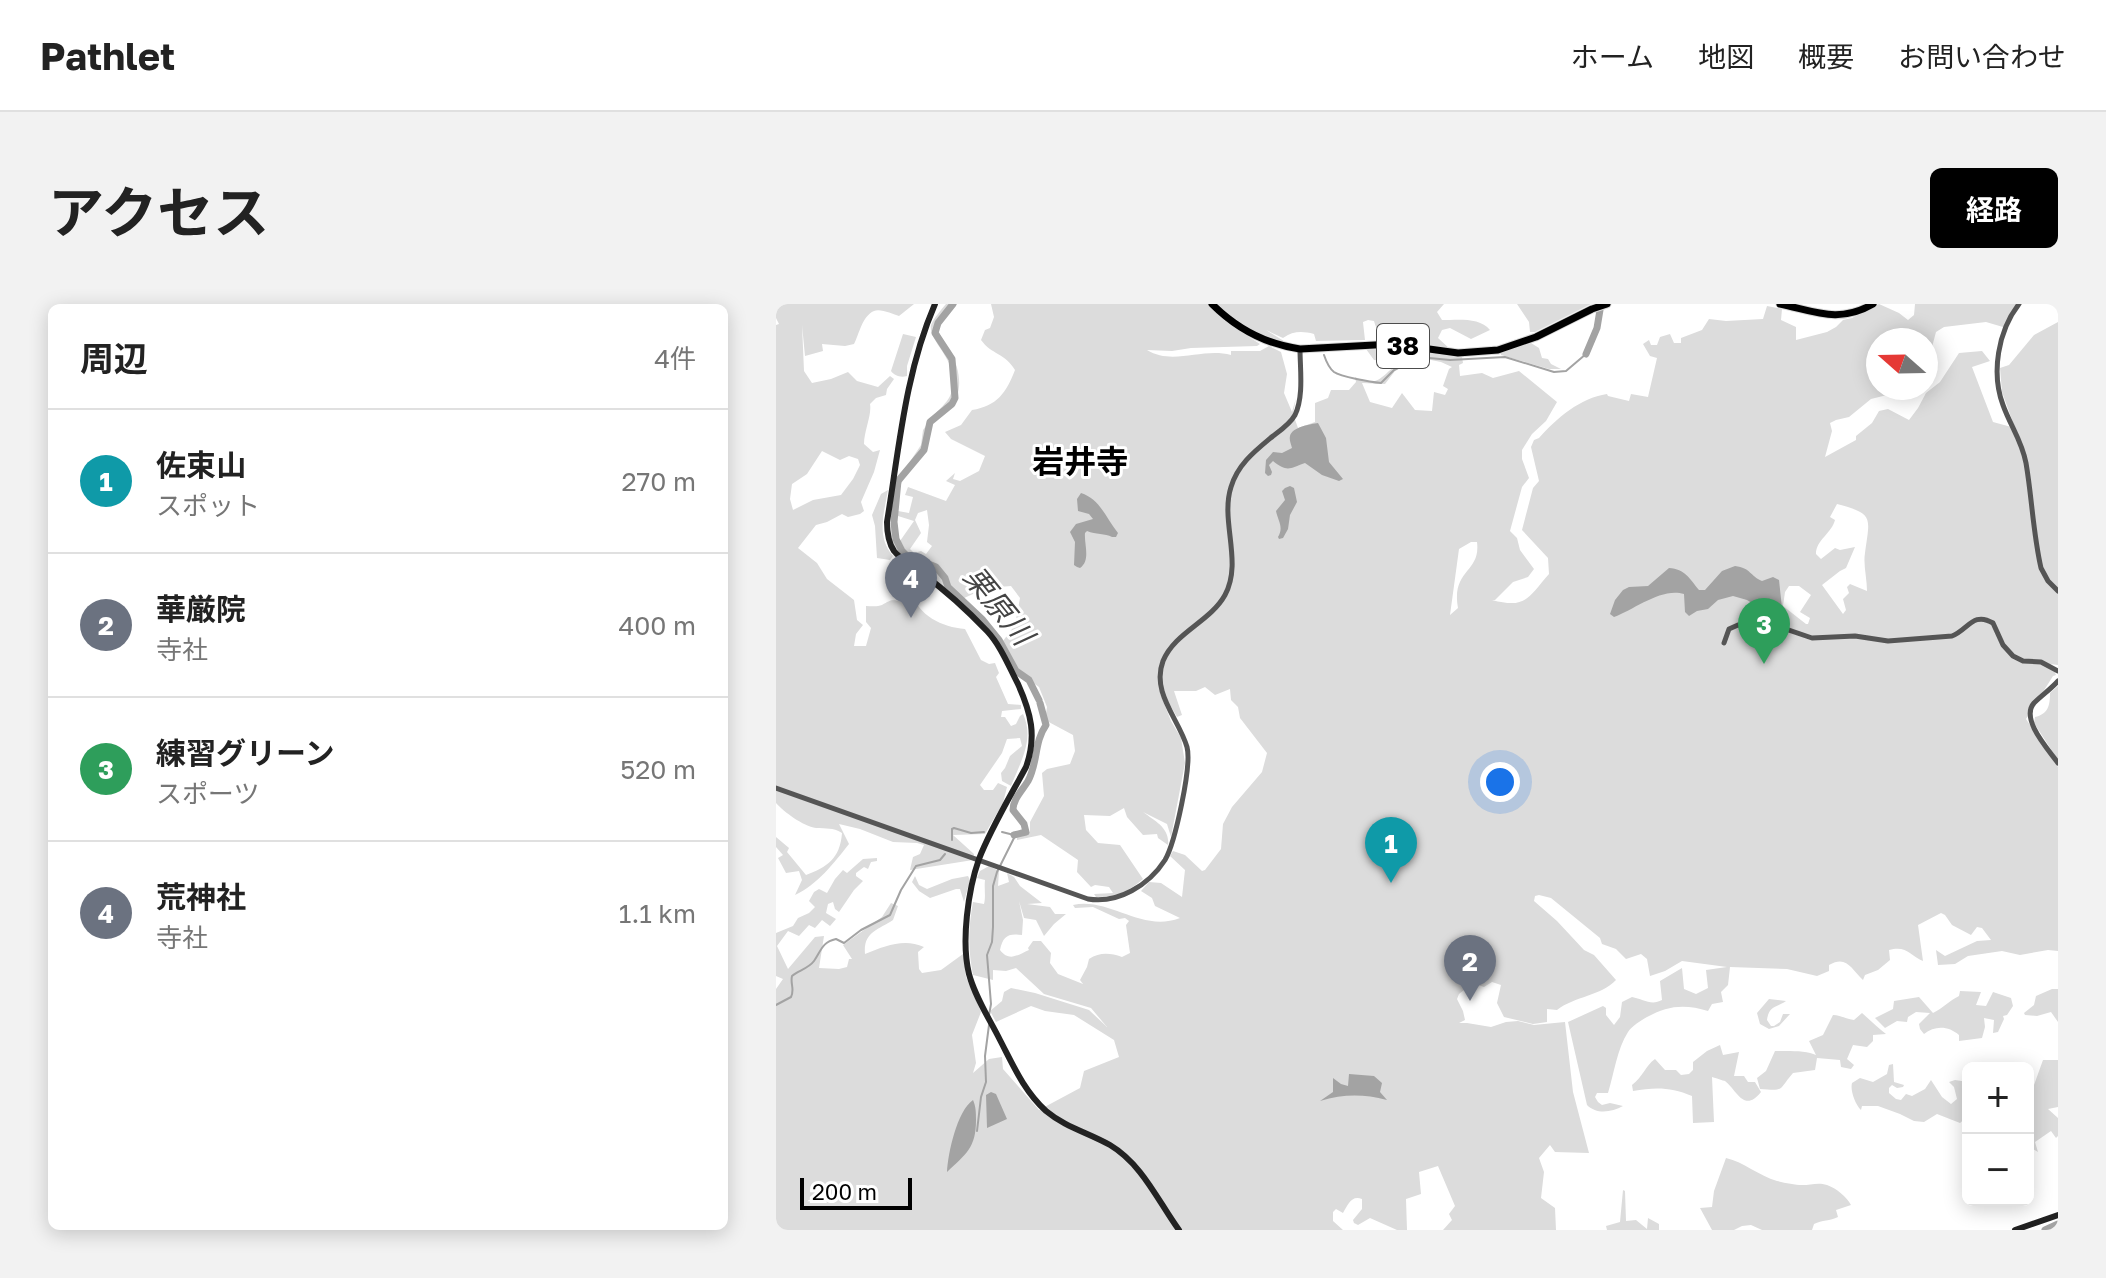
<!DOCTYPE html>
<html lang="ja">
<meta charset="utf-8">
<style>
:root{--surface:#fff;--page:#f2f2f2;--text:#222;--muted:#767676;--line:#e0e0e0;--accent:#000}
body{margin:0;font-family:"Golos Text","Noto Sans JP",sans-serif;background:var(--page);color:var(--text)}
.controls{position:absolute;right:24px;bottom:24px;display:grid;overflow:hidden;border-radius:12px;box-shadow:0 4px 20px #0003}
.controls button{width:72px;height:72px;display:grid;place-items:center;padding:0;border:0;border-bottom:2px solid var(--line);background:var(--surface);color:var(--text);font:40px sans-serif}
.compass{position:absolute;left:1090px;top:24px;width:72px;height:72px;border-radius:50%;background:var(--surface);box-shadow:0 4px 20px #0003;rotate:290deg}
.scale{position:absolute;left:24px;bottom:20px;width:112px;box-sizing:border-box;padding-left:8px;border:4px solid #000;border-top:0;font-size:22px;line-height:28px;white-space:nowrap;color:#000;-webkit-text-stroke:6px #fff;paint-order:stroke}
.you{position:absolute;left:724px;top:478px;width:28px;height:28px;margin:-20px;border:6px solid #fff;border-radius:50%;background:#1a73e8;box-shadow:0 0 0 12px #1a73e833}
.badge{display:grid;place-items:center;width:52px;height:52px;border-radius:50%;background:var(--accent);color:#fff;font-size:26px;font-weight:700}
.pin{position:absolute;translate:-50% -66px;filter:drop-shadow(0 2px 4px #0008)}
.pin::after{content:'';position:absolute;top:42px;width:28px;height:24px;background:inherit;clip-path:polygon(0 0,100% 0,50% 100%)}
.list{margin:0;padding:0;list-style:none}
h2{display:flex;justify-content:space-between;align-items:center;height:104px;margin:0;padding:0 32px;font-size:34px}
h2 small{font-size:26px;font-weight:400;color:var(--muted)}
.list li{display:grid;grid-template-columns:52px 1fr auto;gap:24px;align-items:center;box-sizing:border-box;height:144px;padding:0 32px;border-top:2px solid var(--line)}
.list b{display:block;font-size:30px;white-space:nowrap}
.list p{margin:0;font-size:26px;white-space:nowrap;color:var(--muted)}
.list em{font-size:26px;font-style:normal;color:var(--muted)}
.map{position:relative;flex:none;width:1282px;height:926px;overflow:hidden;border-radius:12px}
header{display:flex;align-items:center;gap:48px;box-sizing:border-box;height:112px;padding:0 40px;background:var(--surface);border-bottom:2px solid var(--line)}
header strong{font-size:38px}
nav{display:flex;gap:44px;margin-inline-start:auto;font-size:28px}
.intro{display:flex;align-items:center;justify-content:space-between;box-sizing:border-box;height:192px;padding:0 48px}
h1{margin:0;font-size:56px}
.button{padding:20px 36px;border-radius:12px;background:var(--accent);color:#fff;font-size:28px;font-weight:700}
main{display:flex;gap:48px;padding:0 48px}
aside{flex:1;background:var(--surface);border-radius:12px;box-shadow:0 4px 20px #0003}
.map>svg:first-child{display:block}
.green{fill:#dcdcdc;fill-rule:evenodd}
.water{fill:#a3a3a3}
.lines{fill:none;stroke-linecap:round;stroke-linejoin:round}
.stream{stroke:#a3a3a3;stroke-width:2}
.river{stroke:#a3a3a3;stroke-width:7}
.primary-casing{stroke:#dbdbdb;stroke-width:9}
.tertiary{stroke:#555;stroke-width:5}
.secondary{stroke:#222;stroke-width:6}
.primary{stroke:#000;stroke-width:7}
.labels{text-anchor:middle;stroke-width:6;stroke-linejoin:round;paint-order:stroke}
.shield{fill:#fff;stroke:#4c4c4c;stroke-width:2}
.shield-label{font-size:26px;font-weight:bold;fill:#000}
.water-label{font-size:30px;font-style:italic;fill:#444;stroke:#fff}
.quarter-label{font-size:32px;font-weight:bold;fill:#000;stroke:#fff}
</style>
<header>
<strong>Pathlet</strong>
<nav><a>ホーム</a><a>地図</a><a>概要</a><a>お問い合わせ</a></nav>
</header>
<div class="intro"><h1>アクセス</h1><a class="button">経路</a></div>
<main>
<aside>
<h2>周辺<small>4件</small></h2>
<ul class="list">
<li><span class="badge" style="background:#0f9aa8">1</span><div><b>佐束山</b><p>スポット</p></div><em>270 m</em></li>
<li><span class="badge" style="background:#6b7280">2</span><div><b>華厳院</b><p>寺社</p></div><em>400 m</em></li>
<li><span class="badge" style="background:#2e9e5b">3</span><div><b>練習グリーン</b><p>スポーツ</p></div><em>520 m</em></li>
<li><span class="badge" style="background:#6b7280">4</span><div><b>荒神社</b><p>寺社</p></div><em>1.1 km</em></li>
</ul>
</aside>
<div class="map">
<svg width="1282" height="926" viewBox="0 0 1282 926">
<rect width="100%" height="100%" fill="#fff"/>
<path class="green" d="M 0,0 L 138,0 L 123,12 C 117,10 104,4 98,7 C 86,12 83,31 78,40 L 69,42 L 46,40 L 47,47 L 29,52 L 26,21 L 28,67 L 36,79 L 55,75 L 72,68 L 81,77 L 102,83 L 114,72 L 118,75 L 111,85 L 110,91 L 100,94 L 94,100 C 96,111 88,127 88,140 L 97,148 L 104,146 L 98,168 L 85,198 L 88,207 L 84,210 L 72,213 L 66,210 L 51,218 L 40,221 L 22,244 L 41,259 L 51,275 L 78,296 L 81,316 L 87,321 L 80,330 L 78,342 L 90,342 L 95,324 L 90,318 L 90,302 C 95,302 101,303 106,301 C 115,296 115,295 126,298 L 136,288 C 142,312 166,323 189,325 L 205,356 L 213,360 L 219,359 L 223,369 L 220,373 L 232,400 L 245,401 L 245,405 L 226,407 L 225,413 L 229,413 L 235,422 L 240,420 L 244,412 L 247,410 C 259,435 244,459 235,482 L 226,477 L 225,469 L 229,464 L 234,452 L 246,442 L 244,434 L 231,435 L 226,449 L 204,481 L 208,486 L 217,486 L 222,479 L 231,483 L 227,499 L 209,530 L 177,531 L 198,550 L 197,556 L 134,566 L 137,553 L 144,550 L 148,541 L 141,539 L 117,538 L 84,525 L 63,520 L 73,540 C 58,559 41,581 19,591 L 26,576 L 23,567 L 10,569 L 2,554 L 7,551 L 0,543 L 0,533 L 13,544 L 11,548 L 30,571 C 51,563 64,555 66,529 C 56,523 51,525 40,524 C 27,522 8,508 0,499 L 0,21 L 3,20 L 0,14 ZM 46,147 L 64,156 L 73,152 L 82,155 L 84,161 L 77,175 L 65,191 L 37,196 L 17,206 L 14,195 L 16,180 L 31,170 Z
M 170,0 L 181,0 L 175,4 L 162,25 C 164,34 170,39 174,47 C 188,72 188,101 160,113 L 157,112 C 162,106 171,99 174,92 C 189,61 151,38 155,21 C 158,14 165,6 170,0 Z
M 215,0 L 668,0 L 661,8 L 666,16 C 682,16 704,13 714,26 L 695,35 L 674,24 L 666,26 L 662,34 L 674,45 L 614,37 L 614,33 C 604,31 601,28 598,17 L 592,16 L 587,18 L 589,36 L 540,37 L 538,30 C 526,27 517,27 507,34 L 490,26 L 511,39 L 459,24 L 484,40 L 481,42 L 415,44 L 396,47 L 371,46 C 397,62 427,43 455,51 L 455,47 L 484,47 L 493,42 L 505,48 L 511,70 L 508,89 L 516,108 L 520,94 L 517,110 L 522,124 L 539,118 L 539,99 L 552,94 L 555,86 L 573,86 L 580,78 L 579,73 C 604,86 606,69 625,58 L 598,56 L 590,45 L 605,42 L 635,46 L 634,52 L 638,45 L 686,53 L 687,59 L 683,61 L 684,72 L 706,69 L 717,74 L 743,67 L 781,98 L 770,117 L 756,130 L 746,146 L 746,155 L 753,174 L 746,183 L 734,227 L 741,234 L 744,246 L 758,265 L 752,273 L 737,278 L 719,296 L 716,296 C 750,305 752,294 773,270 L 772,254 L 746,226 L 757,184 L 763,177 L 755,143 L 758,136 L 763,134 C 781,114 804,94 831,90 L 832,92 L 853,97 L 855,90 L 872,93 L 881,54 L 874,52 L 867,40 L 873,36 L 875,41 L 881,41 L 884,33 L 894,30 L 898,39 L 905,39 L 905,34 L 926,26 L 933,15 L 950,17 L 987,15 L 991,2 L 1006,5 L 1005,16 L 1020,23 L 1020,36 L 1051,28 L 1060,23 L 1067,16 L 1076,14 L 1103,0 L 1123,9 L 1132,16 L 1138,11 L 1139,0 L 1240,0 L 1227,23 L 1210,18 L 1168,23 L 1160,28 L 1156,43 L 1150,49 L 1150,36 L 1102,36 L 1102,84 L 1120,84 L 1119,89 L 1095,95 L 1073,113 L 1060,116 L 1054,119 L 1056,127 L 1049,153 L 1080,136 L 1080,132 L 1096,119 L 1103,107 L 1112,105 L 1133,116 L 1142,104 L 1150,89 L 1164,78 L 1183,49 L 1206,47 L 1214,57 L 1196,63 L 1217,118 L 1239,124 L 1226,88 L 1224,64 L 1233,61 L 1258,31 L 1282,18 L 1282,361 L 1274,360 L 1281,366 L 1279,369 L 1280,371 L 1277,372 L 1250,415 L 1282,463 L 1282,647 L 1272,646 L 1244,651 L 1226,647 L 1192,652 L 1179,660 L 1162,661 L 1160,646 L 1169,652 L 1201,637 L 1215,636 L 1206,624 L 1201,623 L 1195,631 L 1176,621 L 1169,611 L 1165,609 L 1142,621 L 1147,657 C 1134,652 1131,641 1113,646 L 1114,656 L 1102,666 L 1089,671 L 1087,676 C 1075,665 1071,651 1053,661 L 1053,667 L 1041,672 L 1011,665 L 954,663 L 952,681 L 945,688 L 947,698 L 936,700 L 932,707 C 910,700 892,701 871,713 C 864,717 856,722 852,728 C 841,745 838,770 832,789 L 821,789 L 819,793 L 822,798 L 826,801 L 834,799 L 847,802 C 836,808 821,811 811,801 L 792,718 L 827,702 L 830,704 L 830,711 L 838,721 L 844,713 L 846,698 L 856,693 C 867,695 875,702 886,696 L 884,677 L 906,664 L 908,685 L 920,690 L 932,684 L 930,666 L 951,663 L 906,657 L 889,667 L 874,672 L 871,655 L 865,650 L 850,655 L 840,645 L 826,640 L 824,634 L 775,594 L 763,591 L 759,592 L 758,597 L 781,617 L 808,646 L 818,651 L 840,676 C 825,692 799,692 781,706 L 771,705 L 771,718 L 757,720 L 728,713 L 721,699 L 725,681 L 716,678 L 708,683 L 696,679 L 690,687 L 688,686 L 683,690 L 681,695 L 687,707 L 689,716 L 683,719 L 691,719 L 715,723 L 730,718 L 742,717 L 758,721 L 789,718 L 797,788 L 813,849 L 779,848 L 774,841 L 763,854 L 768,868 L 765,894 L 779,904 L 780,926 L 667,926 L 676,916 L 673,910 L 679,902 L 662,862 L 643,868 L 645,890 L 630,895 L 631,926 L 621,926 L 594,914 L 582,921 L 578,919 L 577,916 L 586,905 L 586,895 C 575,891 572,901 567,909 L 560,905 L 557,908 L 557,917 L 567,926 L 0,926 L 0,685 L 7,675 L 0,672 L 0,629 L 17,622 L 22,614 L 33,609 L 39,603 L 33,597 L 38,588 L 43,585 L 51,589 L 59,575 L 67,566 L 71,569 L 87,555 L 101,554 L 101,557 L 95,558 L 92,565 L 88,563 L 80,569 L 80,572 L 87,577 L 78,586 L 63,608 L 59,605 L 57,598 L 52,600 L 50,609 L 60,615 L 54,622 L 46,616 L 39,624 L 33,621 L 23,632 L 12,627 L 1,642 L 12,665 L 39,633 L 48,632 L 43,664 L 63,665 L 71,663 L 73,655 L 76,655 L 67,641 L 106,613 L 115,599 L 122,602 L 117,616 C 102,626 87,628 89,650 C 109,642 128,634 148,643 L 142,648 L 143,665 L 146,669 L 165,666 L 187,650 L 190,673 L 205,708 L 196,731 L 200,759 L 197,769 L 213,755 L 226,753 L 227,765 L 263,806 L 304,784 L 308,767 L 343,753 L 338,736 L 298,711 L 269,707 L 255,702 L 220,718 L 214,707 L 226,697 L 228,688 L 235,684 L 259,689 L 313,706 L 331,723 L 315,704 L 268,690 L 240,664 L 230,667 L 217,666 L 217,676 L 197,671 C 192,643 192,627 197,598 L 208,600 C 210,592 208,585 209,576 L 201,574 L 204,567 L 213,562 L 223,567 L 222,582 L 233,578 L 231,569 L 238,573 L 244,582 L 266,599 L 251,600 L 274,603 L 279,610 L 290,610 L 278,620 L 268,632 L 260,616 L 248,614 L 243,597 L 247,616 L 246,631 C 232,629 227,632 224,646 C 233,658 242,651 253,646 L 252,644 L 257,637 L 265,637 L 275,649 L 274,659 L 282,670 L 307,680 L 304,676 L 311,663 L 313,655 C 324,648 334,649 346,653 L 354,649 L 350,621 L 353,617 L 349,614 L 343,615 L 317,603 L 299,604 L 297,601 C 334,593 365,629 404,614 L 379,602 L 376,594 L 365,587 L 373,578 L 385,579 L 406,593 L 409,566 L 394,552 L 397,547 L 409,551 L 426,567 L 429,566 L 445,545 L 447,520 L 456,503 L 486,468 L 491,449 L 464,414 L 462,403 L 455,396 L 454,385 L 439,391 L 429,383 L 420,387 L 398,387 L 406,411 L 401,413 L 390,394 L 384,389 L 395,417 L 405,434 L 409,459 L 395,533 L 391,520 L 367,508 C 379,517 394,524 392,541 L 382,534 L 381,530 L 367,531 L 351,513 L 348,504 L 334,512 L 308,511 L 310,526 L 322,539 L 344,541 L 367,575 C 352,588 340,593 320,593 L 318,590 L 337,589 L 333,583 L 319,581 L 315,583 L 301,568 L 302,556 L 265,531 L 241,536 L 241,533 L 254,528 L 254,518 L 268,492 L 266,469 L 271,465 L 294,460 L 299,447 L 297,431 L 269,416 L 271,403 L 263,383 L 242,368 L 227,337 L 239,321 L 244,294 L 235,282 L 210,284 L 186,295 L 175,283 L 165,267 L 162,267 L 172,287 L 146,265 L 125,251 L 120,245 L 114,232 L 119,183 L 123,174 L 145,141 L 147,126 L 155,115 L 157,116 C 152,126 153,136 149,146 C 145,156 136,162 130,171 C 119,186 115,220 124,237 L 138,217 L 122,212 L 122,207 L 133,209 L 137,193 L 129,191 L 132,183 L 170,197 L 179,181 L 170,177 L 179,169 L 177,175 L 184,177 L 203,167 L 209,152 L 175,135 L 169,128 L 185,121 L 196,106 C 221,102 230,89 239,66 C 229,49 216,51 205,36 L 209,26 L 214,24 L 218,13 ZM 645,54 L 665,58 L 676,63 L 673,65 L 667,82 L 672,85 L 669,91 L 658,88 L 656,107 L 639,106 L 626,89 L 616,104 L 594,98 L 586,79 L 609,80 L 619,67 ZM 1061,200 C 1098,210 1094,212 1089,249 C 1087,260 1091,274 1091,287 L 1074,280 L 1071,283 L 1073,289 L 1067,295 L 1070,306 L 1067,310 L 1046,281 L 1064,267 L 1070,264 L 1079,243 L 1064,246 L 1059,244 L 1045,255 L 1040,250 C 1040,236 1056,229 1059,216 L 1054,213 ZM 151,206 L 153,221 L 151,238 L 156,242 L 150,250 L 145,247 L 138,249 L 134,245 L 145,229 L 139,216 L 142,209 ZM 695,238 L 701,238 C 705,269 675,265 682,304 L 674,311 L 683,245 ZM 1013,282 L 1023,282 L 1035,291 L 1024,308 L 1034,314 L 1032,320 L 1030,320 L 1007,302 L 1009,288 Z
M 741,0 L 815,0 L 759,28 L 754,28 L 753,18 Z
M 127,30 L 140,33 L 131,62 L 131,72 C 124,74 118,71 115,67 Z
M 755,39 L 763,44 L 766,54 L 772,55 L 775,60 L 785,65 L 773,65 L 725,51 L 725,48 Z
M 112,186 C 108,209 100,233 117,252 L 114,256 L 101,254 L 99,222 L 96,211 L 105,190 Z
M 1282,382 L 1282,456 L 1258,419 L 1259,413 C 1272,410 1274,402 1274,389 Z
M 139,572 L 143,581 L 151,585 L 176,575 L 192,572 L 194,576 L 188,598 L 184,585 L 180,585 L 154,594 L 143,587 L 136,578 Z
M 1276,685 L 1282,685 L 1282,718 L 1275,708 L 1261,712 L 1249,711 L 1248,709 L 1258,701 L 1260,692 Z
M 1184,687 L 1205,688 L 1200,701 L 1210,702 L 1217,688 L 1235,694 L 1237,702 L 1231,711 L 1227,712 L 1228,715 L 1222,728 L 1217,729 L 1218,716 L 1208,714 L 1209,723 L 1206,734 L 1183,737 L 1183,731 C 1173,722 1159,721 1148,730 L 1144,725 L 1143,720 L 1154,709 L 1140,708 L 1132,713 L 1131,718 L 1121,717 L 1109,724 L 1099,714 L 1117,705 L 1118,697 L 1143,693 L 1157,709 C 1167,704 1173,697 1183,692 Z
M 993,695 L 1010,697 C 1000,704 993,701 991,716 L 995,722 L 998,722 L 1004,718 L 1007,710 L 1014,710 L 1003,722 L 993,725 L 984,720 L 981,709 Z
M 1086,709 C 1094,716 1101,723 1110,730 L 1097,731 L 1097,737 L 1091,743 L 1077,741 L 1071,755 L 1078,761 L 1075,765 L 1065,763 L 1064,756 L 1041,754 L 1039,766 L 1017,769 C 1002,786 1010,787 984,785 L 981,774 L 990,767 L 999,747 C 1010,747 1031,746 1040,751 L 1033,737 L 1047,731 L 1057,711 C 1064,711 1070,715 1078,716 Z
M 944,741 L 947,751 L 963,748 L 958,772 L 968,772 L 972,778 L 979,778 L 985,788 C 968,810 960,785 949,777 C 948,777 937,773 936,773 L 938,818 L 917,819 L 916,792 C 895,783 879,783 857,787 L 856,781 C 867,773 869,762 879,755 L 889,766 L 900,766 L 905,771 L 913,770 L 917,766 L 917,758 L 931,747 Z
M 1267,756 L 1282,756 L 1282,803 L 1272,805 L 1282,814 L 1282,832 L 1280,834 L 1275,827 L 1259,838 L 1262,848 L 1252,842 L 1252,781 L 1258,781 Z
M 1117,760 L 1118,778 L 1128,781 L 1127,783 L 1121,784 L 1116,781 L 1113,784 L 1113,789 L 1120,795 L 1125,796 L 1130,790 L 1136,792 L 1149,785 L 1155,776 L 1166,793 L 1175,800 L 1181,795 L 1178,783 L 1173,778 L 1179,776 L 1192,778 L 1192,812 L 1184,819 L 1161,810 L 1148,818 L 1138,817 L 1124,810 L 1102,802 L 1086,802 L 1085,806 C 1079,800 1074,786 1076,779 L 1084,774 L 1097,778 L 1111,770 L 1113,761 Z
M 950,854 C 968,858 983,872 1001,877 C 1009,879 1019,881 1026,881 C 1035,881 1042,878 1051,881 C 1060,884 1071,893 1075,901 L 1060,906 L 1062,913 C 1054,917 1046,916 1038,920 L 1036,926 L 986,926 L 975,921 L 966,922 L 958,926 L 936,926 L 924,904 L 936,903 L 938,887 Z
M 847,886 L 849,887 L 850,917 L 860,916 L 871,925 L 872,914 L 883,920 L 883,926 L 831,926 L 830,922 L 844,918 Z"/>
<path class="water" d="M 542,119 L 550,134 L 553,158 L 567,175 L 563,177 L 546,171 L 529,159 C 514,164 512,169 497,157 L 493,161 L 496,168 L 495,171 L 492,172 L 489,169 L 490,156 L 497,148 L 506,149 L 516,144 C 515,140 513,136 514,132 C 516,123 535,120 542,119 Z
M 514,182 L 518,184 L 521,198 L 514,211 L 512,225 L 507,234 L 503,235 L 502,233 C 508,223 502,217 500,207 L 509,196 L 506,187 L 509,184 Z
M 305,189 C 324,195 330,214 342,229 L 340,233 L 336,233 C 329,229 320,231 311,227 L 309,229 C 308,241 315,256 304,264 L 301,263 L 298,261 L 299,238 L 294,228 L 300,220 L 317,215 L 313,210 L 302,207 L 301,195 Z
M 959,262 C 975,264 974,272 986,277 L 997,273 L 1003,276 L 1006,304 L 1005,313 L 999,313 L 971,296 L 957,292 L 942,296 L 932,305 L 921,307 L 913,312 L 909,308 L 908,290 C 886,283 859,305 838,313 L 834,310 L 839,296 L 847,286 L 853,283 L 872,282 L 893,264 C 909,265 914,275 923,286 L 929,286 L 946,267 Z
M 573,770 L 598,772 L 606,779 L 604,788 L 611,796 C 587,790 568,790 544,797 L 557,788 L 557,774 L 565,780 L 572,782 Z
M 215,788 L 220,790 L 231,815 L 211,824 L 210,791 Z
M 197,796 C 200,803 200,809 200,816 C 200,844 190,850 171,868 C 172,849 181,807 197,796 Z"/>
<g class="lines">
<path class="stream" d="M 548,51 C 550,57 553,64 558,68 C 565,73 595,78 605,79 L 618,66 L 643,53 L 674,56 L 729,53 L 778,68 L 790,67 L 810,50
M 176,536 L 176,525 L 178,524 L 195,529 L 208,528
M 0,701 L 15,693 C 19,685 14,680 16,672 C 22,667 33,664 38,657 C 45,647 46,638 60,635 L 68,639 L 85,626 L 114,611 L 125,586 L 140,562 L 164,556 L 169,550
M 213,711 L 215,700 L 211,651 L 216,638 L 217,623 L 217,582 L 221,568 L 238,534 L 238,531 L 226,528
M 201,827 L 205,793 L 210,778 L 209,752 L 213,721"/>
<path class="river" d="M 177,0 L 162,19 L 159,29 L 176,55 L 179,94 L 176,100 L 154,118 L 148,146 L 122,177 L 118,218 L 120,235 L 126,247 L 130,251 L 160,263 L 169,274 L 172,283 L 206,315 L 223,336 L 240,367 L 253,376 L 263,396
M 810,50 L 821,24 L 825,0
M 238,531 L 250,528 L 248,520 L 237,506 C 237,495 246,487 252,477 C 262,459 258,438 270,421 L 264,399
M 1269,926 L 1282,920"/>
<g class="primary-casing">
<path id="primary" d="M 436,0 C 461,25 489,40 524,45 L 617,40 L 682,49 L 722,46 L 760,33 L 816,5 L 831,0
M 1004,0 C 1038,7 1063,20 1097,0"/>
</g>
<path class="tertiary" d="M 1243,0 C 1222,27 1215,69 1227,101 C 1234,121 1246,137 1250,159 C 1256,194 1257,229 1265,264 L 1272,277 L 1282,287
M 948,339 L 953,325 L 962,321 L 985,323 L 998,321 L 1036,334 L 1079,332 L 1112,337 L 1176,332 C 1192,326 1197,307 1217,319 L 1227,341 L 1237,352 L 1247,357 L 1265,358 L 1282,367
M 1282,377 C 1275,385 1266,391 1258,399 C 1244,415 1272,445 1282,459
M 0,484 L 312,595 C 342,600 373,581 389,556 C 399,539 416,462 411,443 C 403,415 375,389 387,357 C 399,328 434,318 449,291 C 467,258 444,217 455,183 C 462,160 479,147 497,132 C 505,126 514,120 519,111 C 528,92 524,65 524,45"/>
<path class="secondary" d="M 159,0 C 129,69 123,145 111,218 C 111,229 112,238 118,247 C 126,257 138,262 147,270 C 170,287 192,307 211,327 C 225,342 233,363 242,380 C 255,409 261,432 250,463 C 235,491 214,526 203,555 C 192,586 185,638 193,670 C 199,693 213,714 224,736 C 237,761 248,787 270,807 C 289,823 313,829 334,841 C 366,860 382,897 403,926
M 1239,926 L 1282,911"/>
<use href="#primary" class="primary"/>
</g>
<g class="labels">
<rect class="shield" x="601" y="20" width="52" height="44" rx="6"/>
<g class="shield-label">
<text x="627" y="51">38</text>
</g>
<g class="water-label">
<text transform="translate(222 302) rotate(51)" y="10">栗原川</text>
</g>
<g class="quarter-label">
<text x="304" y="169">岩井寺</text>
</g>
</g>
</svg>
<div class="controls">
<button>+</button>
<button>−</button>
</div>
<svg class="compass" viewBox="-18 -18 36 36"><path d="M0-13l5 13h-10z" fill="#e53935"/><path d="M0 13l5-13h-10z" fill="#767676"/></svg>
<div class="scale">200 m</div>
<div class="you"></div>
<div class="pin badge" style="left:615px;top:579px;background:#0f9aa8">1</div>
<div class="pin badge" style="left:694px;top:697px;background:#6b7280">2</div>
<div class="pin badge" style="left:988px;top:360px;background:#2e9e5b">3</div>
<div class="pin badge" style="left:135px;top:314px;background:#6b7280">4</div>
</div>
</main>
